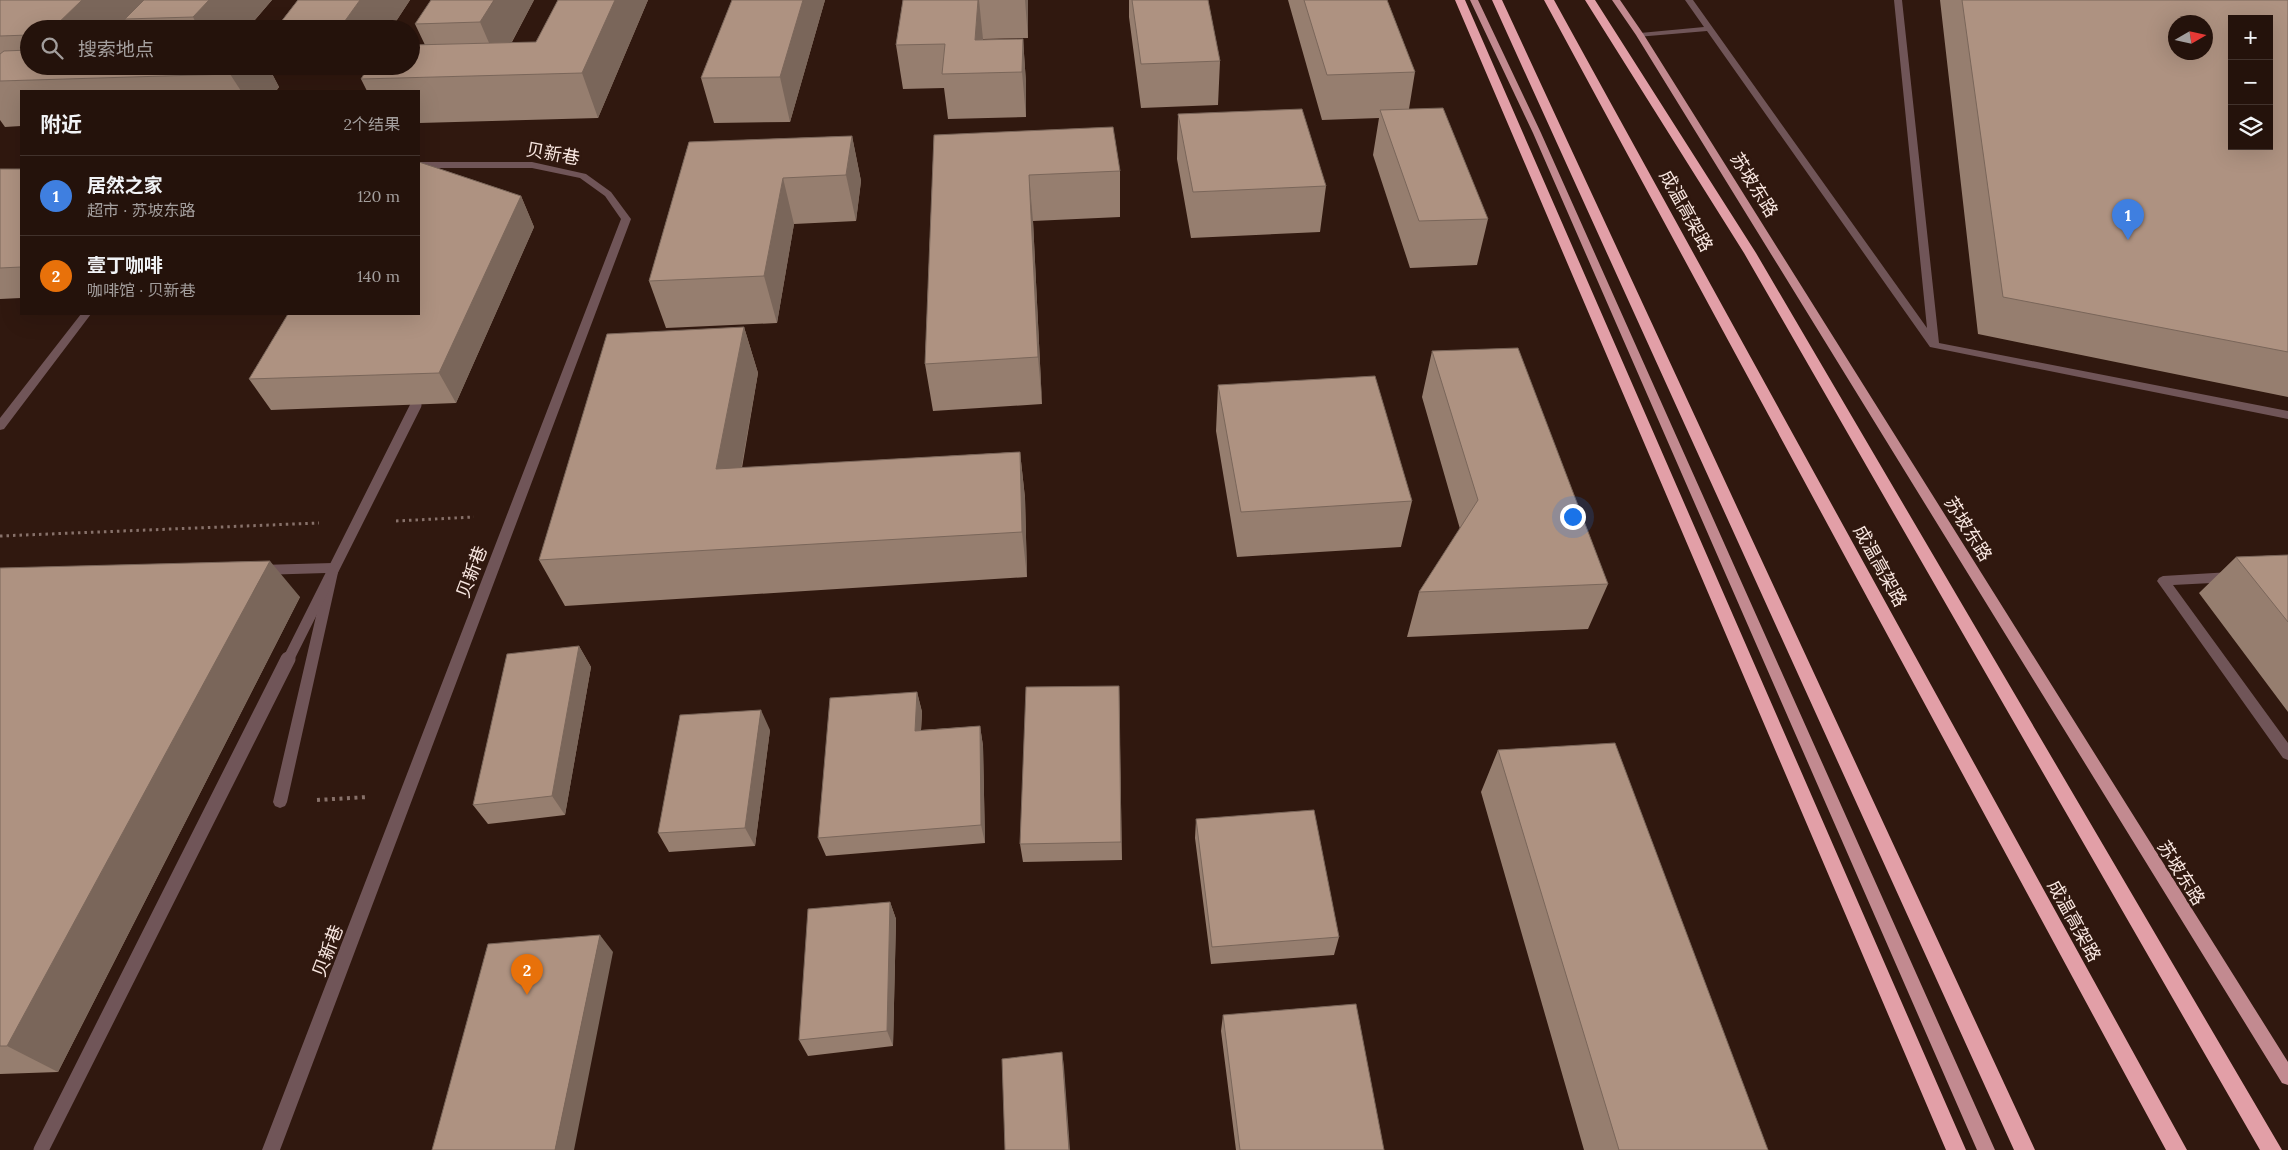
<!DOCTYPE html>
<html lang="zh">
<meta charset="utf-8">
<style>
:root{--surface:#24120b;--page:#302019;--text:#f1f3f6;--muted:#a39e9d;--line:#41322c;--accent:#0b8043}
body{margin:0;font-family:Lora,"Noto Sans SC",serif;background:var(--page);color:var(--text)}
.controls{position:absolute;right:15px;top:15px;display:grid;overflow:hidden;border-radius:0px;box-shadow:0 5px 20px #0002}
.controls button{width:45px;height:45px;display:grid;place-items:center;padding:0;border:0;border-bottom:1px solid var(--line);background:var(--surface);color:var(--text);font:25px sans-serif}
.compass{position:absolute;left:2168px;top:15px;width:45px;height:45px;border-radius:50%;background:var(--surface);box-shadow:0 5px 20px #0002;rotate:81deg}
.you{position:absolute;left:1572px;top:516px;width:18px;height:18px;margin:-12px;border:4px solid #fff;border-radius:50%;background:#1a73e8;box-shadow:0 0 0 8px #1a73e833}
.badge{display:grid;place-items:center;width:32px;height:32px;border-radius:50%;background:var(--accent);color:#fff;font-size:16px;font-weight:700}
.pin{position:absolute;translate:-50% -41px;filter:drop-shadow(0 1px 2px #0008)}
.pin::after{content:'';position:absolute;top:26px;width:18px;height:15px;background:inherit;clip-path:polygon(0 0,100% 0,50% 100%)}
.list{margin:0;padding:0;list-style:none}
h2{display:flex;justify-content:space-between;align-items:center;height:65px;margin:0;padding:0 20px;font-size:21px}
h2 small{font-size:16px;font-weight:400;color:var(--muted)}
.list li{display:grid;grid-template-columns:32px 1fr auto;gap:15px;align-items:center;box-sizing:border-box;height:80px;padding:0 20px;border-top:1px solid var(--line)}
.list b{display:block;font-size:19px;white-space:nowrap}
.list p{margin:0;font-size:16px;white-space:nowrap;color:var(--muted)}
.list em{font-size:16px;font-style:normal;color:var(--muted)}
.icon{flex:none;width:28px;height:28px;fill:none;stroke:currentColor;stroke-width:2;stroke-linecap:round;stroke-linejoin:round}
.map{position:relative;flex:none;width:2288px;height:1150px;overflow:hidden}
.search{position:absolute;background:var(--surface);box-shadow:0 5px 20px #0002;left:20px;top:20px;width:400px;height:55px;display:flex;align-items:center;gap:12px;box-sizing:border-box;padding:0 18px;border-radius:28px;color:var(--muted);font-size:19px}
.panel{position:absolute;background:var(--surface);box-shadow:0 5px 20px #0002;left:20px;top:90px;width:400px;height:225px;border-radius:0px}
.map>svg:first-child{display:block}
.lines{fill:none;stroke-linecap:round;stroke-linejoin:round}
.path-far1{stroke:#87716a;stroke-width:3;stroke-dasharray:2.5 4;stroke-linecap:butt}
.path{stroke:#87716a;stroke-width:4;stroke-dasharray:3 4.5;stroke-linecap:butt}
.lane{fill:#705558;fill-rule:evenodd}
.street{fill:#705558;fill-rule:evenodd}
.primary{fill:#c28a90;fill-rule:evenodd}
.highway{fill:#e29fa7;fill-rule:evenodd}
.street-bridge-far1{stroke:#705558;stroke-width:11}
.street-bridge{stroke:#705558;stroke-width:15}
.wall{fill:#967e6f}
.shaded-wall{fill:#7a665a}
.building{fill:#ae9281;stroke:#7a665a;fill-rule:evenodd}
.labels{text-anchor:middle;stroke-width:5;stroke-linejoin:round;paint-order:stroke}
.street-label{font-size:18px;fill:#f8e6e0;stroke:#30180f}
</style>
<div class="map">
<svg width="2288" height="1150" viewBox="0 0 2288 1150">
<rect width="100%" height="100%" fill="#30180f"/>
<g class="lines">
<path class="path-far1" d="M 396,521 L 474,517
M 0,536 L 319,523"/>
<path class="path" d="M 317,800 L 368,797"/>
<path class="lane" d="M 1685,0 L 1693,0 L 1927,328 L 1894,0 L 1902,0 L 1939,343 L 2288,411 L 2288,419 L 1930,347 L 1707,31 L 1637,37 L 1637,33 L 1640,33 L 1704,27 Z
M 2231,572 L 2235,574 L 2237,577 L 2235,580 L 2231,582 L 2173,585 L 2288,743 L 2288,760 L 2283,758 L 2157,581 L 2159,578 L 2163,576 Z"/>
<path class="street" d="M 419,162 L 532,162 L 586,174 L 611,192 L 631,219 L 280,1150 L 262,1150 L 621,219 L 605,196 L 580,178 L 532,168 L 419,168 Z
M 81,314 L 91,314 L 4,429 L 0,430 L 0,418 Z
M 333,563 L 339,568 L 287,802 L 285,806 L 280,808 L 275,806 L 273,802 L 326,573 L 260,575 L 256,573 L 254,570 L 256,567 L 260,565 Z"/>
<path class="primary" d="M 1470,0 L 1478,0 L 1541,133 L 1995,1150 L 1977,1150 L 1533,133 Z
M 1612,0 L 1620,0 L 1644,35 L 2288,1062 L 2288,1085 L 2282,1083 L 1636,35 Z"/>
<path class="highway" d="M 1455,0 L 1465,0 L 1966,1150 L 1946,1150 Z
M 1492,0 L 1502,0 L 2035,1150 L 2014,1150 Z
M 1544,0 L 1554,0 L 2187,1150 L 2166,1150 Z
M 1585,0 L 1595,0 L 1756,253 L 2282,1150 L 2260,1150 L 1744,253 Z"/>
<path class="street-bridge-far1" d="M 288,660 L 416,405"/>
<path class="street-bridge" d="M 41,1150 L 288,659"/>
</g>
<path class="wall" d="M 0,0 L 272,0 L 247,29 L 132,29 L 129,25 L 125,29 L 29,29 L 29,66 L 268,66 L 279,87 L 276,91 L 21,91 L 21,126 L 5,127 L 0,120 Z
M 298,0 L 410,0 L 391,29 L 278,29 L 277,27 Z
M 534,0 L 512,42 L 536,42 L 558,0 L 648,0 L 598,118 L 419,123 L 419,91 L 367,91 L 361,79 L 425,45 L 415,24 Z
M 732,0 L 825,0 L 790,122 L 714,123 L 701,78 Z
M 903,0 L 1028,0 L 1028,38 L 983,39 L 983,40 L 1023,39 L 1026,83 L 1026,117 L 948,119 L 944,88 L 903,89 L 896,45 Z
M 1129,0 L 1208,0 L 1220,61 L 1218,105 L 1141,108 L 1129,17 Z
M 1288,0 L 1387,0 L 1415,72 L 1409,109 L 1488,219 L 1477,265 L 1410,268 L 1373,155 L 1379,118 L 1322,120 Z
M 1940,0 L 2288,0 L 2288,397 L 1978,334 Z
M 298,66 L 366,66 L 364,69 L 300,71 Z
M 1178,114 L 1326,186 L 1320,232 L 1191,238 L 1177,159 Z
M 934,135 L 1120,171 L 1120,217 L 1033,221 L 1042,404 L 933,411 L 925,364 Z
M 852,136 L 861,181 L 856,221 L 794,224 L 777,323 L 666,328 L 649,281 L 689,142 Z
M 0,169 L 21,169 L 21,298 L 0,299 Z
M 521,196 L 534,227 L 456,403 L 271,410 L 249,379 Z
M 744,327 L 758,373 L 742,468 L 1020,452 L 1025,498 L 1027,577 L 565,606 L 539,560 Z
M 1432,351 L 1608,584 L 1588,629 L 1407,637 L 1419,592 L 1460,529 L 1422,397 Z
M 1218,385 L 1412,501 L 1401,547 L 1237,557 L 1216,431 Z
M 2288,555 L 2288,712 L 2199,593 L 2236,557 Z
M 0,568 L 300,597 L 58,1072 L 0,1074 Z
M 579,646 L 591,667 L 565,815 L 488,824 L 473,805 Z
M 1119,686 L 1122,860 L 1023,862 L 1020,844 Z
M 917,692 L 922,712 L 921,730 L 980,726 L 983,746 L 985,843 L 826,856 L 818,838 Z
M 770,730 L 755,846 L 669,852 L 658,833 Z
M 1498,750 L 1768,1150 L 1584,1150 L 1481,792 Z
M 1196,819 L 1339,937 L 1334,955 L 1211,964 L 1195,838 Z
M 890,902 L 896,919 L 893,1046 L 808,1056 L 799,1040 Z
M 1223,1015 L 1384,1150 L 1236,1150 L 1221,1031 Z"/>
<path class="shaded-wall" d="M 82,0 L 153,0 L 125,19 L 129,25 L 125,29 L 52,29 Z
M 209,0 L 272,0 L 247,29 L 199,29 L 193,17 Z
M 360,0 L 410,0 L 391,29 L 344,29 L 342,25 Z
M 494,0 L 534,0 L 499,66 L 480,22 Z
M 615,0 L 648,0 L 598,118 L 582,73 Z
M 803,0 L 825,0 L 790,122 L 780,77 Z
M 978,0 L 979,0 L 983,39 L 981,73 L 975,40 Z
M 1025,0 L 1028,0 L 1028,38 Z
M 1023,39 L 1026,83 L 1026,117 L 1022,72 Z
M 236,66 L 268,66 L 279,87 L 276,91 L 241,91 L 230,74 Z
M 852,136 L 861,181 L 856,221 L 846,175 Z
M 1029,175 L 1033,221 L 1042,404 L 1038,357 Z
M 783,178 L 794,224 L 777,323 L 764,276 Z
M 521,196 L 534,227 L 456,403 L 439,373 Z
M 744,327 L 758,373 L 733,515 L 716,469 Z
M 1020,452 L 1025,498 L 1027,577 L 1022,532 Z
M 270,561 L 300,597 L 58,1072 L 7,1046 Z
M 579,646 L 591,667 L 565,815 L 552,796 Z
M 917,692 L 922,712 L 920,750 L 915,731 Z
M 761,710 L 770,730 L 755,846 L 745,828 Z
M 980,726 L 983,746 L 985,843 L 981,825 Z
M 890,902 L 896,919 L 893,1046 L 887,1031 Z
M 600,935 L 613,952 L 574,1150 L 555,1150 Z
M 1062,1052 L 1064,1067 L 1070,1150 L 1069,1150 Z"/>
<path class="building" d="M 0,0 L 82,0 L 52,29 L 29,29 L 29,35 L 0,36 Z
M 144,0 L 209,0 L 193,17 L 125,19 Z
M 298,0 L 360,0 L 342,25 L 277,27 Z
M 431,0 L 494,0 L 480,22 L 415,24 Z
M 558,0 L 615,0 L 582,73 L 361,79 L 369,66 L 411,66 L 411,45 L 536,42 Z
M 732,0 L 803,0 L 780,77 L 701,78 Z
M 903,0 L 978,0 L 975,40 L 1023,39 L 1022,72 L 942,74 L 945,44 L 896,45 Z
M 1132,0 L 1208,0 L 1220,61 L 1141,64 Z
M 1304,0 L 1387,0 L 1415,72 L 1327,75 Z
M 1962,0 L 2288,0 L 2288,352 L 2003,297 ZM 2232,19 L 2269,19 L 2269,146 L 2232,146 ZM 2176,22 L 2206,22 L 2206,52 L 2176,52 Z
M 29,50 L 29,66 L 236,66 L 230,74 L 0,81 L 0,54 L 4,51 Z
M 1443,108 L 1488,219 L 1419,221 L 1380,110 Z
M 1302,109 L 1326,186 L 1193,192 L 1178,114 Z
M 1113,127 L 1120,171 L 1029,175 L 1038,357 L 925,364 L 934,135 Z
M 852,136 L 846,175 L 783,178 L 764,276 L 649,281 L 689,142 Z
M 419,162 L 521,196 L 439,373 L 249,379 L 288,314 L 419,314 Z
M 0,169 L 21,169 L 21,267 L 0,268 Z
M 744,327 L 716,469 L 1020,452 L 1022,532 L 539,560 L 607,334 Z
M 1518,348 L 1608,584 L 1419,592 L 1478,500 L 1432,351 Z
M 1375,376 L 1412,501 L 1241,512 L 1218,385 Z
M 2288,555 L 2288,622 L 2236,557 Z
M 270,561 L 7,1046 L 0,1046 L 0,568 Z
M 579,646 L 552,796 L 473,805 L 507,654 Z
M 1119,686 L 1121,842 L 1020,844 L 1026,687 Z
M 917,692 L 915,731 L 980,726 L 981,825 L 818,838 L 830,698 Z
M 761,710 L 745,828 L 658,833 L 680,715 Z
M 1615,743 L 1768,1150 L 1619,1150 L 1498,750 Z
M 1314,810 L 1339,937 L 1212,947 L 1196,819 Z
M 890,902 L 887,1031 L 799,1040 L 808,909 Z
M 600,935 L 555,1150 L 432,1150 L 488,944 Z
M 1356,1004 L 1384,1150 L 1240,1150 L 1223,1015 Z
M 1062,1052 L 1069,1150 L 1005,1150 L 1002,1059 Z"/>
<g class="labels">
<g class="street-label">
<text transform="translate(553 154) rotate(10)" y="6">贝新巷</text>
<text transform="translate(1754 185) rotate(58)" y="6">苏坡东路</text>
<text transform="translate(1686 211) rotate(61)" y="6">成温高架路</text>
<text transform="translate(1968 529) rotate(58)" y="6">苏坡东路</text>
<text transform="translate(1880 566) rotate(61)" y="6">成温高架路</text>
<text transform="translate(472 572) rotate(-69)" y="6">贝新巷</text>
<text transform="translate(2181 873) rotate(58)" y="6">苏坡东路</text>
<text transform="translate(2074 921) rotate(61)" y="6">成温高架路</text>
<text transform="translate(328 951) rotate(-69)" y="6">贝新巷</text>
</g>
</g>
</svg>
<div class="controls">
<button>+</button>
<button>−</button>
<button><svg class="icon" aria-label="layers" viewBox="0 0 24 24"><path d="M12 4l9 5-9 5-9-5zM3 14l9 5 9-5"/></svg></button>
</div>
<svg class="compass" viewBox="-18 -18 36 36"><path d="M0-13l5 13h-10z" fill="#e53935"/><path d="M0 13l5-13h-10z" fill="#a39e9d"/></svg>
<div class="you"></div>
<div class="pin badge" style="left:2128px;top:240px;background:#3f7fe0">1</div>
<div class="pin badge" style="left:527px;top:995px;background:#e8710a">2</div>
<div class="search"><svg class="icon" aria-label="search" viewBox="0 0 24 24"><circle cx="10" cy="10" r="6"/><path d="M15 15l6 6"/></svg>搜索地点</div>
<section class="panel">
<h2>附近<small>2个结果</small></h2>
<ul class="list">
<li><span class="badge" style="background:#3f7fe0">1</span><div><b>居然之家</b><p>超市 · 苏坡东路</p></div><em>120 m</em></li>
<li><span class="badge" style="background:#e8710a">2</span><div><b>壹丁咖啡</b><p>咖啡馆 · 贝新巷</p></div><em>140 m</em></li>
</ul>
</section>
</div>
